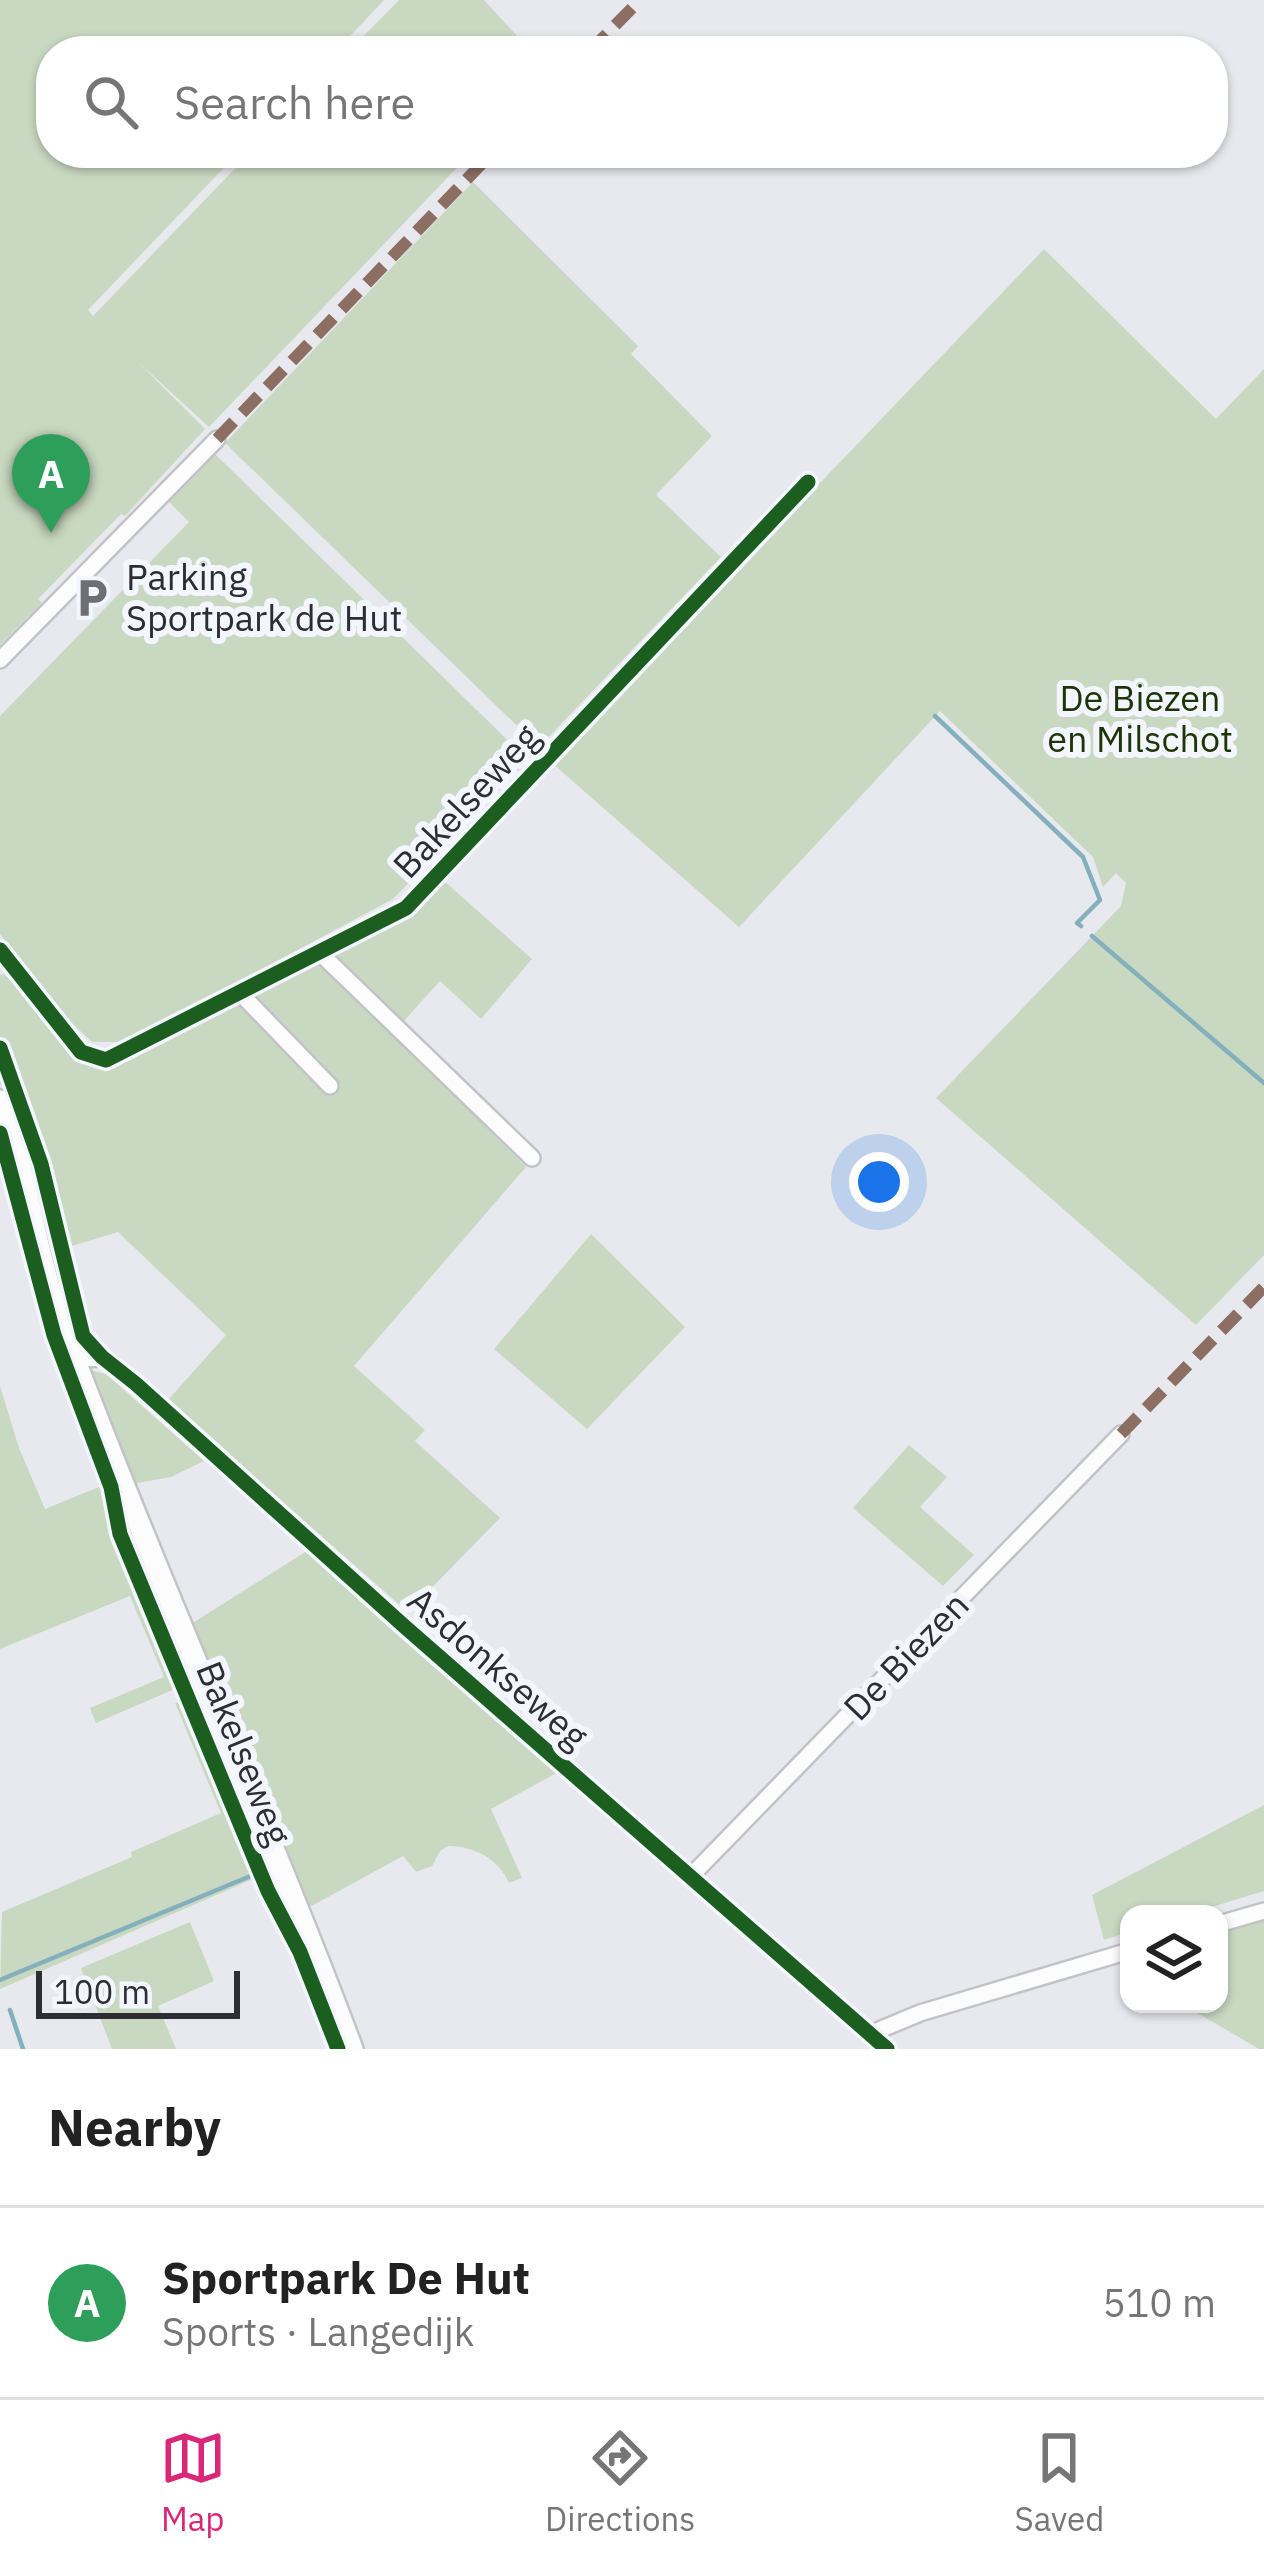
<!DOCTYPE html>
<meta charset="utf-8">
<style>
:root{--surface:#fff;--page:#f2f2f2;--text:#222;--muted:#767676;--line:#e0e0e0;--accent:#db2777}
body{margin:0;font-family:"IBM Plex Sans",sans-serif;background:var(--page);color:var(--text)}
.controls{position:absolute;right:36px;bottom:36px;display:grid;overflow:hidden;border-radius:24px;box-shadow:0 3px 9px #0004}
.controls button{width:108px;height:108px;display:grid;place-items:center;padding:0;border:0;border-bottom:3px solid var(--line);background:var(--surface);color:var(--text);font:60px sans-serif}
.scale{position:absolute;left:36px;bottom:30px;width:204px;box-sizing:border-box;padding-left:12px;border:6px solid #2d2e31;border-top:0;font-size:33px;line-height:42px;white-space:nowrap;color:#2d2e31;-webkit-text-stroke:9px #f3f6fe;paint-order:stroke}
.you{position:absolute;left:879px;top:1182px;width:42px;height:42px;margin:-30px;border:9px solid #fff;border-radius:50%;background:#1a73e8;box-shadow:0 0 0 18px #1a73e833}
.badge{display:grid;place-items:center;width:78px;height:78px;border-radius:50%;background:var(--accent);color:#fff;font-size:39px;font-weight:700}
.pin{position:absolute;translate:-50% -99px;filter:drop-shadow(0 3px 6px #0008)}
.pin::after{content:'';position:absolute;top:63px;width:42px;height:36px;background:inherit;clip-path:polygon(0 0,100% 0,50% 100%)}
.list{margin:0;padding:0;list-style:none}
h2{display:flex;justify-content:space-between;align-items:center;height:156px;margin:0;padding:0 48px;font-size:51px}
h2 small{font-size:39px;font-weight:400;color:var(--muted)}
.list li{display:grid;grid-template-columns:78px 1fr auto;gap:36px;align-items:center;box-sizing:border-box;height:192px;padding:0 48px;border-top:3px solid var(--line)}
.list b{display:block;font-size:45px;white-space:nowrap}
.list p{margin:0;font-size:39px;white-space:nowrap;color:var(--muted)}
.list em{font-size:39px;font-style:normal;color:var(--muted)}
.icon{flex:none;width:66px;height:66px;fill:none;stroke:currentColor;stroke-width:2;stroke-linecap:round;stroke-linejoin:round}
.map{position:relative;flex:none;width:1264px;height:2049px;overflow:hidden}
.search{position:absolute;background:var(--surface);box-shadow:0 3px 9px #0004;left:36px;right:36px;top:36px;height:132px;display:flex;align-items:center;gap:30px;box-sizing:border-box;padding:0 42px;border-radius:48px;color:var(--muted);font-size:45px}
.sheet{height:348px;background:var(--surface)}
nav{display:flex;justify-content:space-around;align-items:center;box-sizing:border-box;height:168px;border-top:3px solid var(--line);background:var(--surface);font-size:33px;color:var(--muted)}
nav a{display:grid;justify-items:center;gap:6px}
nav .on{color:var(--accent)}
.map>svg:first-child{display:block}
.green{fill:#c9d8c1}
.lines{fill:none;stroke-linecap:round;stroke-linejoin:round}
.stream{stroke:#84b0be;stroke-width:4.5}
.street-casing{stroke:#c2c3c7;stroke-width:20}
.secondary-casing{stroke:#c2c3c7;stroke-width:26}
.street{stroke:#fcfcfc;stroke-width:15}
.secondary{stroke:#fcfcfc;stroke-width:21}
.quiet{stroke:#8d6e63;stroke-width:12;stroke-dasharray:24 12;stroke-linecap:butt}
.cycleway-casing{stroke:#f3f6fe;stroke-width:22}
.cycleway{stroke:#1b5e20;stroke-width:15}
.labels{text-anchor:middle;stroke-width:12;stroke-linejoin:round;paint-order:stroke}
.poi-label{font-size:36px;fill:#2d2e31;stroke:#f3f6fe;text-anchor:start}
.park-label{font-size:36px;fill:#1d3502;stroke:#f3f6fe}
.street-label{font-size:36px;fill:#2d2e31;stroke:#f3f6fe}
</style>
<div class="map">
<svg width="1264" height="2049" viewBox="0 0 1264 2049">
<rect width="100%" height="100%" fill="#e8e9ee"/>
<path class="green" d="M 0,0 L 384,0 L 336,51 L 51,51 L 51,153 L 238,153 L 88,310 L 93,316 L 250,153 L 471,153 L 209,427 L 138,362 L 205,429 L 125,516 L 121,514 L 38,599 L 42,603 L 0,645 Z
M 399,0 L 484,0 L 531,51 L 349,51 Z
M 473,182 L 638,346 L 631,354 L 712,436 L 656,495 L 721,557 L 539,747 L 225,443 Z
M 1044,249 L 1216,419 L 1264,369 L 1264,1255 L 1196,1325 L 936,1098 L 1121,906 L 1126,883 L 1116,873 L 1103,887 L 1093,857 L 940,711 L 739,927 L 552,763 Z
M 215,454 L 528,760 L 393,899 L 138,1035 L 121,1042 L 92,1042 L 65,1017 L 0,934 L 0,716 L 189,522 L 168,501 Z
M 443,880 L 532,959 L 481,1019 L 440,981 L 402,1023 L 335,955 L 406,916 Z
M 321,962 L 526,1167 L 354,1366 L 425,1430 L 415,1441 L 500,1518 L 408,1612 L 167,1401 L 226,1335 L 118,1232 L 68,1247 L 19,1077 L 0,1036 L 0,975 L 3,974 L 18,984 L 84,1064 L 114,1068 Z
M 0,1057 L 33,1152 L 78,1342 L 0,1083 Z
M 591,1234 L 685,1327 L 587,1429 L 494,1349 Z
M 89,1370 L 106,1374 L 204,1461 L 171,1477 L 132,1484 Z
M 0,1386 L 19,1448 L 45,1509 L 104,1485 L 120,1545 L 180,1685 L 177,1688 L 96,1723 L 90,1708 L 164,1677 L 130,1596 L 0,1649 Z
M 909,1445 L 947,1477 L 920,1507 L 974,1555 L 943,1586 L 853,1508 Z
M 307,1551 L 560,1771 L 491,1809 L 522,1878 L 509,1883 C 499,1859 474,1846 448,1846 L 440,1851 L 432,1866 L 416,1872 L 403,1856 L 306,1909 L 191,1624 Z
M 187,1700 L 258,1877 L 0,1989 L 2,1912 L 132,1857 L 131,1852 L 221,1813 L 175,1703 Z
M 1264,1805 L 1264,1891 L 1189,1914 L 1129,1914 L 1129,1932 L 1104,1940 L 1092,1895 Z
M 1264,1910 L 1264,2049 L 1259,2049 L 1182,2004 L 1219,2004 L 1219,1924 Z
M 190,1922 L 214,1981 L 158,2006 L 176,2049 L 112,2049 L 81,1968 Z"/>
<g class="lines">
<path class="stream" d="M 935,716 L 1083,857 L 1100,900 L 1077,923 L 1081,926
M 1092,936 L 1264,1083
M 124,1516 L 178,1649
M 207,1720 L 265,1858
M 0,1980 L 253,1875
M 10,2010 L 23,2049"/>
<g class="street-casing">
<path id="street" d="M 0,660 L 217,439
M 0,950 L 81,1052 L 106,1060 L 406,908 L 808,482
M 320,953 L 532,1158
M 240,993 L 330,1086
M 75,1359 L 105,1358 L 136,1384 L 404,1626 L 887,2049
M 690,1877 L 1121,1434
M 1219,1924 L 1264,1911
M 870,2034 L 920,2013 L 1129,1951"/>
</g>
<g class="secondary-casing">
<path id="secondary" d="M 0,1101 C 27,1172 34,1250 60,1321 C 151,1566 260,1804 352,2049"/>
</g>
<use href="#street" class="street"/>
<use href="#secondary" class="secondary"/>
<path class="quiet" d="M 590,51 L 640,0
M 217,439 L 492,153
M 1121,1434 L 1264,1287"/>
<g class="cycleway-casing">
<path id="cycleway" d="M 0,950 L 81,1052 L 106,1060 L 406,908 L 808,482
M 0,1048 L 41,1164 L 83,1336 L 102,1357 L 136,1384 L 404,1626 L 887,2049
M 0,1133 L 54,1335 L 111,1487 L 120,1534 L 268,1891 L 300,1952 L 338,2049"/>
</g>
<use href="#cycleway" class="cycleway"/>
</g>
<defs>
<g id="parking-bare" transform="scale(3.24)"><path d="M-3.5-5.5H1a3.5 3.5 0 0 1 0 7H-1V5.5H-3.5ZM-1-3.4V-.6H.8a1.4 1.4 0 0 0 0-2.8Z" fill="#6e6f73" stroke="#f3f6fe" stroke-width="2.5" paint-order="stroke"/></g>
</defs>
<g fill-rule="evenodd">
<use href="#parking-bare" x="92" y="598"/>
</g>
<g class="labels">
<g class="poi-label">
<text x="126" y="590">Parking<tspan x="126" dy="41">Sportpark de Hut</tspan></text>
</g>
<g class="park-label">
<text x="1140" y="711">De Biezen<tspan x="1140" dy="41">en Milschot</tspan></text>
</g>
<g class="street-label">
<text transform="translate(466 801) rotate(-47)" y="13">Bakelseweg</text>
<text transform="translate(906 1656) rotate(-46)" y="13">De Biezen</text>
<text transform="translate(498 1668) rotate(41)" y="13">Asdonkseweg</text>
<text transform="translate(244 1753) rotate(68)" y="13">Bakelseweg</text>
</g>
</g>
</svg>
<div class="controls">
<button><svg class="icon" aria-label="layers" viewBox="0 0 24 24"><path d="M12 4l9 5-9 5-9-5zM3 14l9 5 9-5"/></svg></button>
</div>
<div class="scale">100 m</div>
<div class="you"></div>
<div class="pin badge" style="left:51px;top:533px;background:#2e9e5b">A</div>
<div class="search"><svg class="icon" aria-label="search" viewBox="0 0 24 24"><circle cx="10" cy="10" r="6"/><path d="M15 15l6 6"/></svg>Search here</div>
</div>
<section class="sheet">
<h2>Nearby<small></small></h2>
<ul class="list">
<li><span class="badge" style="background:#2e9e5b">A</span><div><b>Sportpark De Hut</b><p>Sports · Langedijk</p></div><em>510 m</em></li>
</ul>
</section>
<nav>
<a class="on"><svg class="icon" aria-label="map" viewBox="0 0 24 24"><path d="M3 6l6-2 6 2 6-2v14l-6 2-6-2-6 2zM9 4v14M15 6v14"/></svg>Map</a>
<a><svg class="icon" aria-label="directions" viewBox="0 0 24 24"><path d="M12 3l9 9-9 9-9-9zM9 14v-3h6M13 9l2 2-2 2"/></svg>Directions</a>
<a><svg class="icon" aria-label="saved" viewBox="0 0 24 24"><path d="M7 4h10v16l-5-4-5 4z"/></svg>Saved</a>
</nav>
